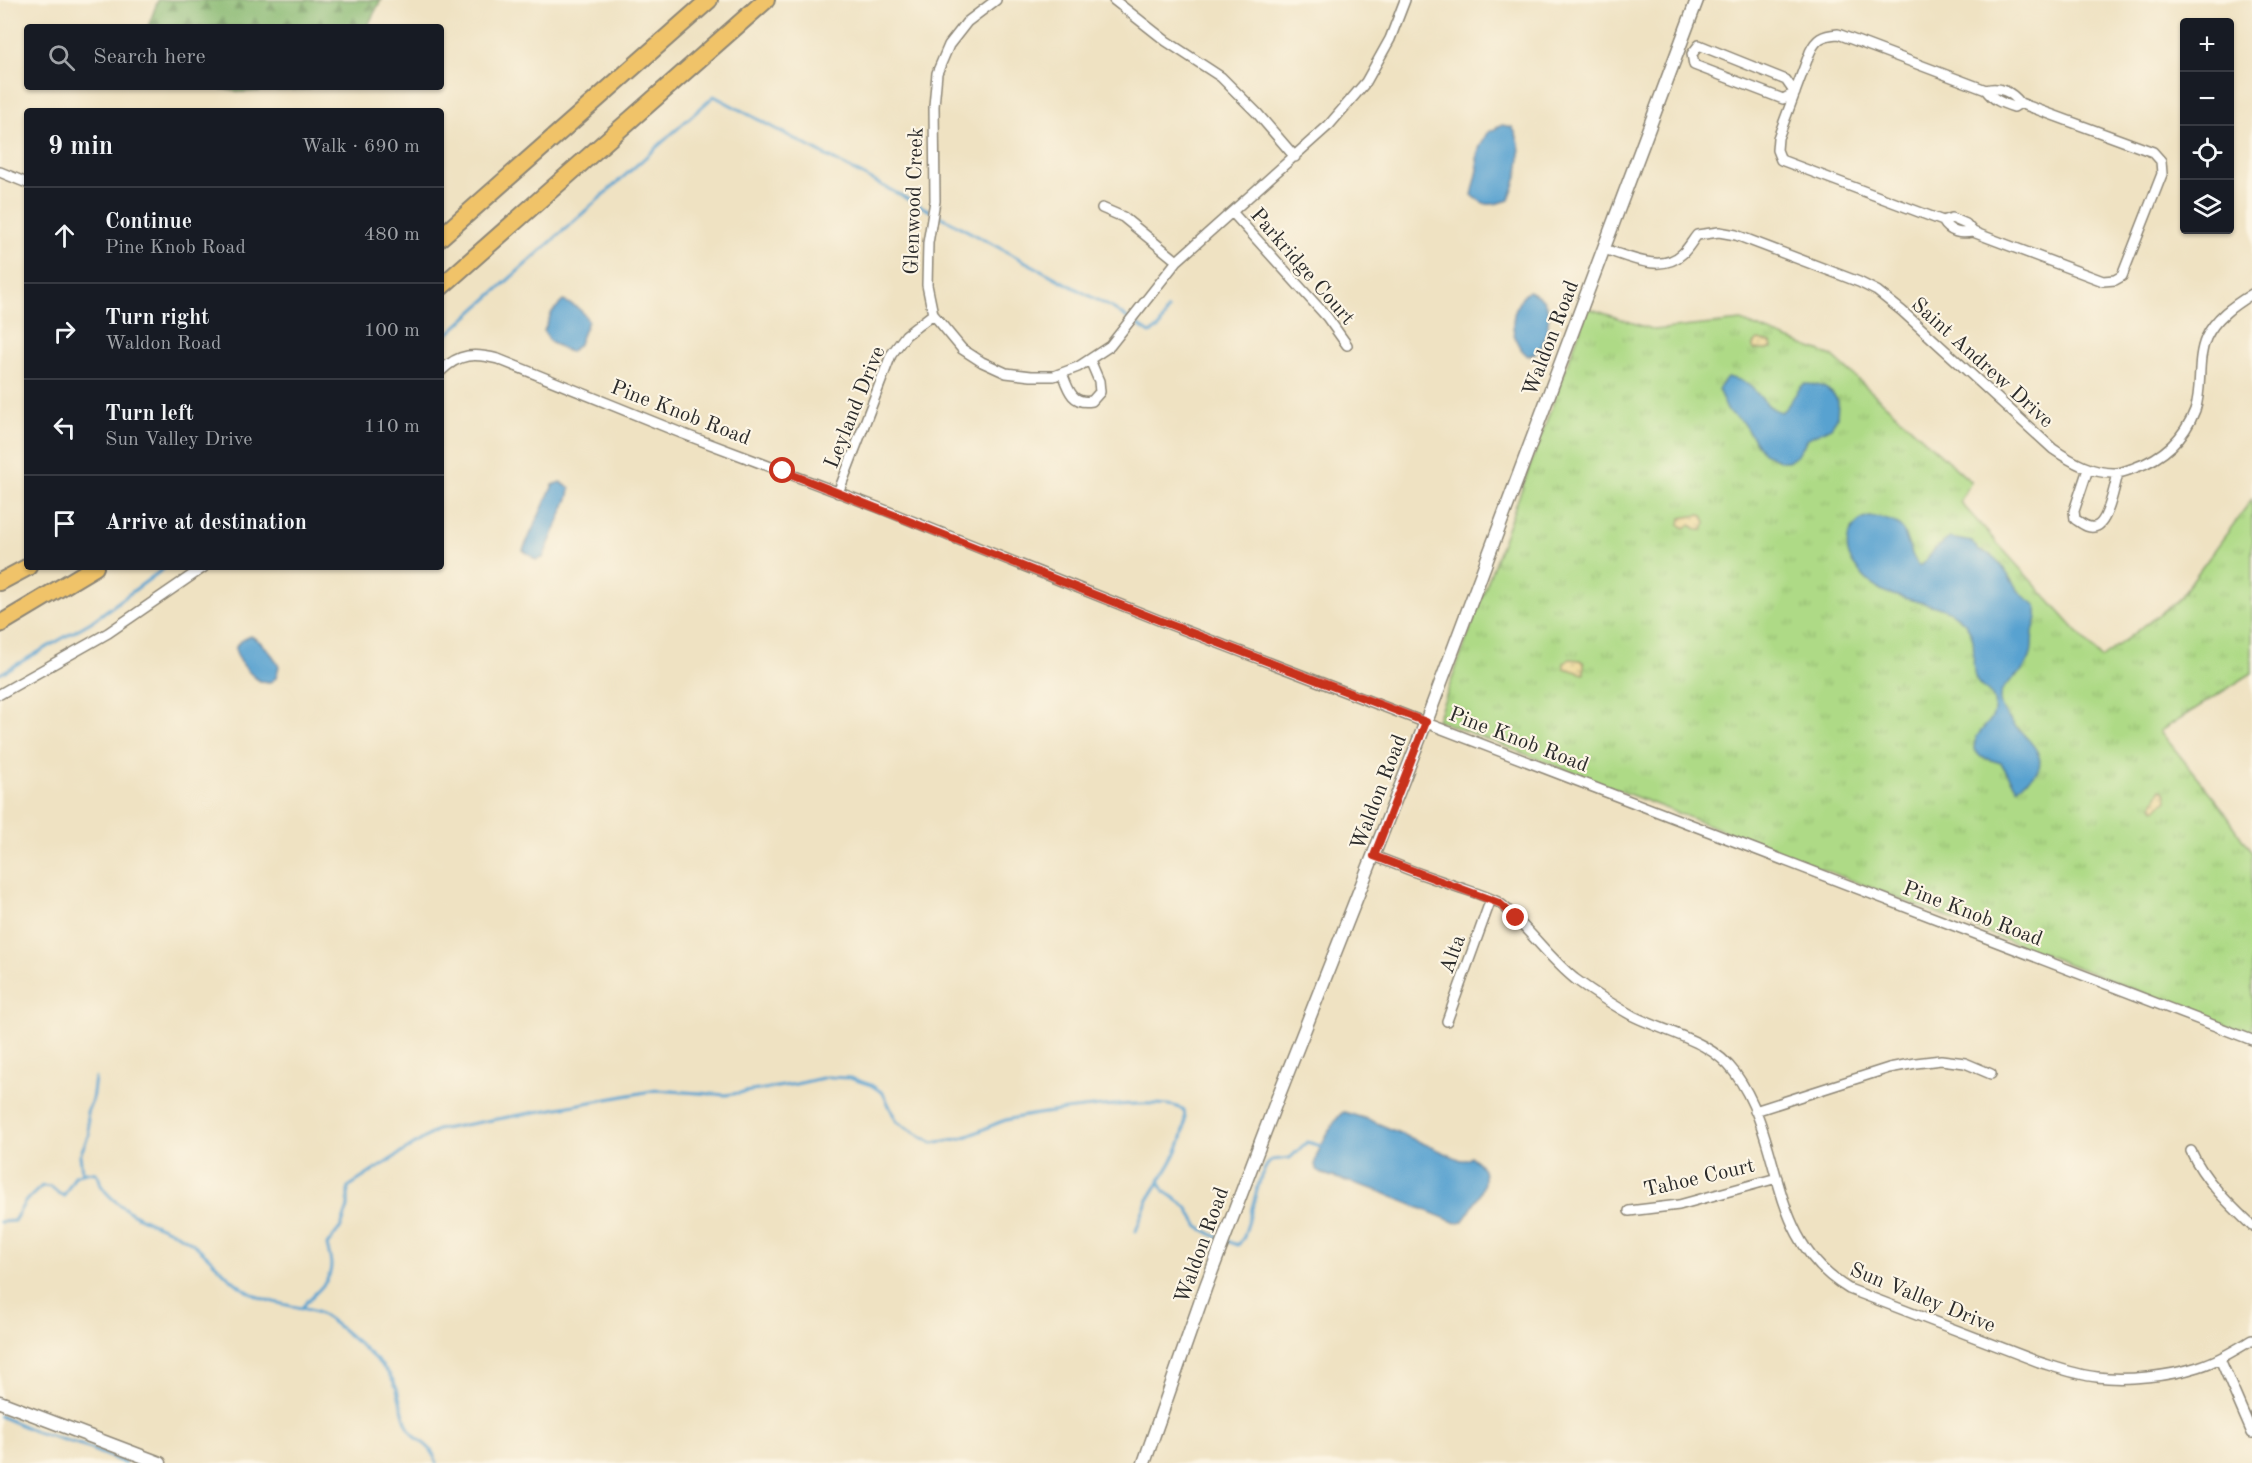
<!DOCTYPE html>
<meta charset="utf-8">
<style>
:root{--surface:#171b24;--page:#242831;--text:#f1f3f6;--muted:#9ea1a6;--line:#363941}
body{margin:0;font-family:"Old Standard TT",serif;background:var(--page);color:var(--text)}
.controls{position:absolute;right:18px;top:18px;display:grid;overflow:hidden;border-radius:6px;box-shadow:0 2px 4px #0004}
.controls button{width:54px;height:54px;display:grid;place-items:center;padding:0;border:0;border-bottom:2px solid var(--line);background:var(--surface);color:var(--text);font:30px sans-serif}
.stop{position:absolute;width:18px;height:18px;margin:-14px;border:4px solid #c8321e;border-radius:50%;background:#fff}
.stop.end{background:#c8321e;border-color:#fff;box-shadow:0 2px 6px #0008}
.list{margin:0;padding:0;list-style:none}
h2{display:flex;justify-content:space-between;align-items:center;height:78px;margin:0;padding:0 24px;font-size:26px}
h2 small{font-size:20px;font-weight:400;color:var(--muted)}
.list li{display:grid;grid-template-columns:39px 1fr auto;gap:18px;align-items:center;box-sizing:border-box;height:96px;padding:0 24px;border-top:2px solid var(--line)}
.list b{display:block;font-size:22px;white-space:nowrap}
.list p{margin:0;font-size:20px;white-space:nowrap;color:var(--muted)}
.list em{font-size:20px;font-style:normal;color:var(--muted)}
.icon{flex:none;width:33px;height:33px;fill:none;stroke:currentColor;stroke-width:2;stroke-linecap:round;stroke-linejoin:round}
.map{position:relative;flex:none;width:2252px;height:1463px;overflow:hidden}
.search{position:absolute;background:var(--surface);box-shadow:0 2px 4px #0004;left:24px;top:24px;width:420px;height:66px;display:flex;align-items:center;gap:15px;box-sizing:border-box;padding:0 21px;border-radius:6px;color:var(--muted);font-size:22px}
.panel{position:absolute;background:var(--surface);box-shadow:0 2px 4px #0004;left:24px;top:108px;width:420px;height:462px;border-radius:6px}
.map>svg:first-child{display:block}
.grass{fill:url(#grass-tufts);stroke:#6c8258;stroke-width:1.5}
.forest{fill:url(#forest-firs);stroke:#5a724f;stroke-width:1.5}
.sand{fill:url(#sand-dots);stroke:#8c8264;stroke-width:1.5}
.water{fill:#59a2d0;stroke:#42667e;stroke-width:1.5}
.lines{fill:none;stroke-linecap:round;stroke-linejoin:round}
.stream{stroke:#59a2d0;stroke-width:3}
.minor-casing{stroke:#8d8676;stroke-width:12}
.tertiary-casing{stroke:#8d8676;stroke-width:15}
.motorway-casing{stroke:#8d8676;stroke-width:20}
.minor{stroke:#fff;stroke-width:9}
.tertiary{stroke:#fff;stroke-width:12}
.motorway{stroke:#f0c369;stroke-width:16}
.route{stroke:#c8321e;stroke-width:8}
.labels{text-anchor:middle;stroke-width:4.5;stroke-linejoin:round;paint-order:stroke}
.street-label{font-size:21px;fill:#2b2b2b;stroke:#fcf5e5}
</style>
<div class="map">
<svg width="2252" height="1463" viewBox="0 0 2252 1463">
<defs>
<pattern id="grass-tufts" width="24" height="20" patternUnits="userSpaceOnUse" patternTransform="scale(1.5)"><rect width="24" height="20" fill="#aeda86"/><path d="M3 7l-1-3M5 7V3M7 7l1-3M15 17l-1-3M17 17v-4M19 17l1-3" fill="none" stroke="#96bb74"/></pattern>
<pattern id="forest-firs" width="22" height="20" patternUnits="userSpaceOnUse" patternTransform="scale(1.5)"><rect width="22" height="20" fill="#8aba73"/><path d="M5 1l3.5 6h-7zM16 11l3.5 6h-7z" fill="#71975f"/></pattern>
<pattern id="sand-dots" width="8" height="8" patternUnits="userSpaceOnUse" patternTransform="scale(1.5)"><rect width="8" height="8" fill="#eeda9e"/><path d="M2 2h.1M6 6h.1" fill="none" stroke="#cb8" stroke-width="1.8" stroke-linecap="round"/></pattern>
</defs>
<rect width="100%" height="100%" fill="#fcf5e5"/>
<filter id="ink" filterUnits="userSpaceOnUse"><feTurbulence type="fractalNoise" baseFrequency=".0167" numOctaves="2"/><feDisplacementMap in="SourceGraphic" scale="12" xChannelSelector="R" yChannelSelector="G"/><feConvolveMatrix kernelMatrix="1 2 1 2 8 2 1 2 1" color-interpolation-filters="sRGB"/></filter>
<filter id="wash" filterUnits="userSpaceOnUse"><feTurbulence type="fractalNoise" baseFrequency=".008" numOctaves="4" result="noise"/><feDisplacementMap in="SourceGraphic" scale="24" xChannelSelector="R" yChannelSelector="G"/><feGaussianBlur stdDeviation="1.35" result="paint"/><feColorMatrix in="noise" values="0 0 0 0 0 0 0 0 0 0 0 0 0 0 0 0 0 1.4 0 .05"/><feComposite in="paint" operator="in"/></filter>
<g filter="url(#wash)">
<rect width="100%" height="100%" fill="#efe2c2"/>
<path class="grass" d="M 1588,308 L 1654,330 L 1741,321 L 1832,356 L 1971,482 L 1960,502 L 2101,658 L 2178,600 L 2252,499 L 2252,673 L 2160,731 L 2222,808 L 2252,853 L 2252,1035 L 1437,720 Z"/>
<path class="forest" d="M 158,0 L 381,0 L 367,27 L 148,27 Z
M 213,87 L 312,87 L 310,89 L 241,92 Z"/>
<path class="sand" d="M 1758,340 L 1771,343 L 1772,348 L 1767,350 L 1753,349 L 1753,345 Z
M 1699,515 L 1703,516 L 1706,522 L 1703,530 L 1698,530 L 1690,525 L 1685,528 L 1680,525 L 1681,518 Z
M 1570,659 L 1580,660 L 1584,663 L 1584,674 L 1564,668 L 1564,663 Z
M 2161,789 L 2165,791 L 2167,800 L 2155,809 L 2152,805 Z"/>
<path class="water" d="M 1502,125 L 1512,127 C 1527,149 1518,177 1509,200 C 1492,205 1486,208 1472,195 L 1478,170 L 1477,157 L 1480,146 L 1487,133 Z
M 1529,291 C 1558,302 1549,329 1539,351 L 1528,356 C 1507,340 1509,305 1529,291 Z
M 563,301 C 575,305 582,309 588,321 L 578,346 L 569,352 L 550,342 L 544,331 L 552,312 Z
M 1727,378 C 1757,378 1759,407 1781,412 C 1791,406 1794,392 1804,384 C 1820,384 1829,387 1838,401 L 1837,418 L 1831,427 L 1808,438 L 1798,455 L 1788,461 L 1782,461 L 1763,453 L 1742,422 L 1727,410 L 1718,389 Z
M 560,482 L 570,488 L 569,496 L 543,558 L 536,560 L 523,550 L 553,485 Z
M 1869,517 C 1914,520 1899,537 1918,565 L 1921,565 L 1938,546 L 1950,538 L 1972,542 L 1979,551 C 1999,553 2007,576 2018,590 C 2023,597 2031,600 2036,606 C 2040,618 2034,623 2033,633 C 2031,646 2034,651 2027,664 C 2020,677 1999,684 2000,700 C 2001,724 2050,745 2038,770 C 2033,778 2024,782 2017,788 L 2001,763 L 1981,757 L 1974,750 C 1974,730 1990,726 1993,715 C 2000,688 1980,694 1975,677 C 1971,664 1976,647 1972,636 C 1960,600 1908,605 1881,590 C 1870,584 1861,575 1854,565 C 1849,558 1846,548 1848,539 C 1851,528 1858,520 1869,517 Z
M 251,636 C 264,643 272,653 279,666 L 276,678 L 270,682 C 268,682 262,681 260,681 C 252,677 233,656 236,647 C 238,641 246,638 251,636 Z
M 1344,1112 L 1370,1120 L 1461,1160 L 1467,1160 L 1471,1157 C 1499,1174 1476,1202 1463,1221 L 1456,1223 L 1376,1190 L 1320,1173 C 1317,1169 1315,1169 1315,1164 C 1315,1154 1336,1115 1344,1112 Z"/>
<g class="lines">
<path class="stream" d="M 936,214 L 1114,309 L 1150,333 L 1159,328 L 1168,309
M 441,340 L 714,96 L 930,211
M 0,674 L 91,622 L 166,567
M 82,1172 L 80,1155 L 89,1134 L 87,1112 L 92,1100 L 95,1078
M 1160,1183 L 1164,1191 L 1187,1207 L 1198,1227 L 1221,1239
M 0,1222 L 14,1221 L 25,1202 L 42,1186 L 51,1187 L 59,1194 L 64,1196 L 75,1176 L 85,1172 L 96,1173 C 100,1177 99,1180 101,1185 C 106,1194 119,1205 127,1210 C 147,1225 173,1228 192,1243 C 212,1257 225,1278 247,1291 C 268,1304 293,1305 316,1312 C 331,1317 379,1361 389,1374 C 401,1390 400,1411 409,1429 C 417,1444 430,1440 437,1463
M 1227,1241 L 1238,1245 L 1244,1237 L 1261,1176 L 1267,1165 L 1272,1160 L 1290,1158 L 1307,1142 L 1321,1146
M 301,1309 C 311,1294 331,1285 331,1265 C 331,1258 328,1251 327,1245 L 341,1227 L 348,1207 L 348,1187 L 437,1130 L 657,1090 L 726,1095 L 796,1084 L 827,1077 L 850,1078 L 871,1085 L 883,1093 L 897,1122 L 932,1143 C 943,1141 957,1140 968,1136 C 981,1131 993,1124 1006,1120 C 1035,1113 1163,1094 1184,1110 C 1190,1142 1163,1174 1148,1200 C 1143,1210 1140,1221 1136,1231
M 0,1416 L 37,1432 L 78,1444 L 125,1463"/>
</g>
</g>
<g filter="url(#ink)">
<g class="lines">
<g class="minor-casing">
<path id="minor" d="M 996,0 L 967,22 L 949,45 L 937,73 L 934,106 L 935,201 L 928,243 L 927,285 L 933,314 L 962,349 L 982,362 L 1006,373 L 1031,376 L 1054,376 L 1078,367 L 1110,346 L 1177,261 L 1329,125 L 1366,82 L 1390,39 L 1405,0
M 1114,0 L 1166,41 L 1221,77 L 1257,113 L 1295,157
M 1699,45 L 1786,80 L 1795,93 L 1783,99 L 1694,65 L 1692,54 Z
M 0,172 L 27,183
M 1102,208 L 1123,217 L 1177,261
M 1232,212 L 1327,317 L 1347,345
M 1943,221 L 1952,218 L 1966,224 L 1973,232 C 1960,234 1950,233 1943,221 L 1781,160 L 1777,150 L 1778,138 L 1810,52 C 1816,39 1822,35 1838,34 L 1986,90
M 1973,232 L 2103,281 L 2115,280 L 2122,276 L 2162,174 L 2161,161 L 2153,152 L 2020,103 C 2012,92 1999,86 1986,90 C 1993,100 2002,103 2014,107 L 2020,103
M 1604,249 C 1627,256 1661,274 1682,254 C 1688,249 1692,241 1697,235 L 1719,232 L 1736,235 L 1859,282 L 1877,291 L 1902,311 L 2053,449 C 2072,462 2093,474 2116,473 C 2122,473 2129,470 2134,468 C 2163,458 2184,439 2195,410 C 2203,387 2196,361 2206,338 C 2215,318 2234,305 2252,294
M 441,371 C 459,353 475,353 498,359 L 681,433 L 877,507 L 1166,623 L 2252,1040
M 1062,373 C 1068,389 1072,405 1092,401 L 1100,392 L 1099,381 L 1090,360
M 2088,469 L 2074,511 L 2075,519 C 2081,523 2089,530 2097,526 C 2108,521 2115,485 2118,473
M 838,493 L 891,355 L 906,335 L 933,314
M 0,694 L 108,633 L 204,567
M 1374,856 C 1401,867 1428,877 1455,886 C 1469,891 1484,895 1498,902 C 1506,907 1514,916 1521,924 C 1539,942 1555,963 1575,979 C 1593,992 1613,1005 1633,1016 C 1667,1033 1711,1040 1735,1073 C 1786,1143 1765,1239 1849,1289 L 2039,1362 C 2058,1368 2077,1375 2097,1377 C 2126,1381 2170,1376 2198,1367 C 2218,1361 2235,1350 2252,1340
M 1447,1021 L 1491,899
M 1755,1111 L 1889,1068 L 1916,1063 L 1941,1060 L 1965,1063 L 1991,1074
M 2191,1151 C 2204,1180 2229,1204 2252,1226
M 1629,1211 L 1679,1205 L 1777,1178
M 2220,1359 L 2252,1433"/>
</g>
<g class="tertiary-casing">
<path id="tertiary" d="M 0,1402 L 160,1463
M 1144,1463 L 1206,1286 L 1278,1097 L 1426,722 L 1697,0"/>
</g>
<g class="motorway-casing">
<path id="motorway" d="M 441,237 L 709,0
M 441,287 L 766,0
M 0,582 L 28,567
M 0,624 L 95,567"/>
</g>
<use href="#minor" class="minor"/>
<use href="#tertiary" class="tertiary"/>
<use href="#motorway" class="motorway"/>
</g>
</g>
<g class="lines" filter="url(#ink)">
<path class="route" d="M 783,471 L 1166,623 L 1426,722 L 1374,856 L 1499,903 L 1516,918"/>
</g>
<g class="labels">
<g class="street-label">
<text transform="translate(913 201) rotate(-88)" y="7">Glenwood Creek</text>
<text transform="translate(1303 266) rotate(49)" y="7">Parkridge Court</text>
<text transform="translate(1550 338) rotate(-69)" y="7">Waldon Road</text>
<text transform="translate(1983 362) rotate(42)" y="7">Saint Andrew Drive</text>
<text transform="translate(854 407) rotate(-68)" y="7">Leyland Drive</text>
<text transform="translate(681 412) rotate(21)" y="7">Pine Knob Road</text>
<text transform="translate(1519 739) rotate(21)" y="7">Pine Knob Road</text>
<text transform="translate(1378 792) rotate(-69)" y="7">Waldon Road</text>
<text transform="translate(1973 913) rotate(21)" y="7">Pine Knob Road</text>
<text transform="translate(1452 954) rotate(-70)" y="7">Alta</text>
<text transform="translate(1699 1177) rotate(-13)" y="7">Tahoe Court</text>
<text transform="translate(1201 1245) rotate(-70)" y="7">Waldon Road</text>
<text transform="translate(1923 1297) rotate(22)" y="7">Sun Valley Drive</text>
</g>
</g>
</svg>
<div class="controls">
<button>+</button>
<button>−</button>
<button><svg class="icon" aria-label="locate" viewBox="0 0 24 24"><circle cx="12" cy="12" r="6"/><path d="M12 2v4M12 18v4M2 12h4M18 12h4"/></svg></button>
<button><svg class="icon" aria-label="layers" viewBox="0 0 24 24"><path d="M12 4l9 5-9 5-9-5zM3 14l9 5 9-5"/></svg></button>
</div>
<div class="stop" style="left:783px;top:471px"></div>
<div class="stop end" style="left:1516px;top:918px"></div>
<div class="search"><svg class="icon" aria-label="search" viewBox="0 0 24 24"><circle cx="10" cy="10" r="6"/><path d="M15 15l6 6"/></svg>Search here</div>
<section class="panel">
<h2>9 min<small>Walk · 690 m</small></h2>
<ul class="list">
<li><svg class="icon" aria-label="ahead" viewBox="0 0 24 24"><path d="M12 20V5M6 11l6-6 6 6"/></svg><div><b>Continue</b><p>Pine Knob Road</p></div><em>480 m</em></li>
<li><svg class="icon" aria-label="right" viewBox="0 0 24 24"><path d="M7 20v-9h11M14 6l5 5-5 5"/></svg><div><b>Turn right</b><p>Waldon Road</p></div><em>100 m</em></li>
<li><svg class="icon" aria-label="left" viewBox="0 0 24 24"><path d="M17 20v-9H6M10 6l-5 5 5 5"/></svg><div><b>Turn left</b><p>Sun Valley Drive</p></div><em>110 m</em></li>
<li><svg class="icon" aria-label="arrive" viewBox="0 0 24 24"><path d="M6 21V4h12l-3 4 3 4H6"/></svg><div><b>Arrive at destination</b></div></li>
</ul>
</section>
</div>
